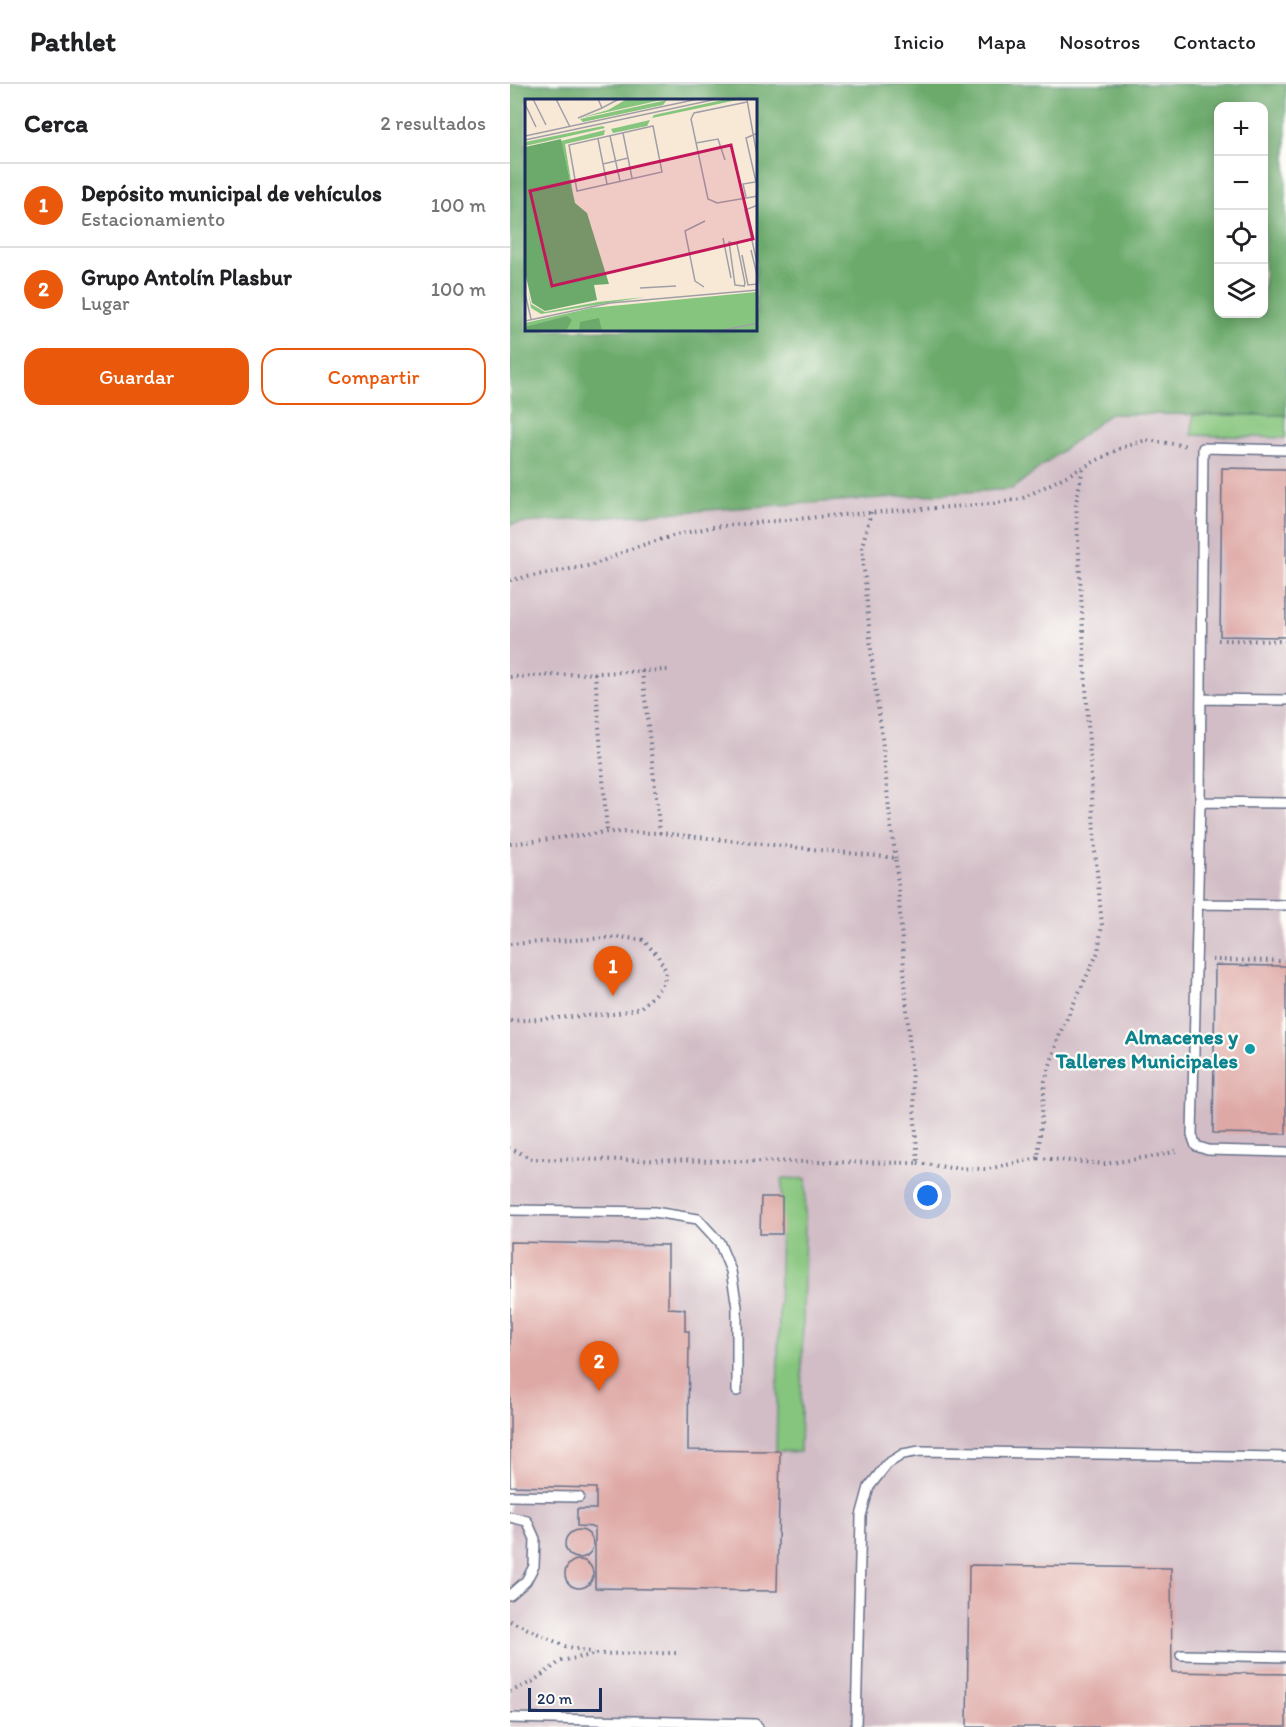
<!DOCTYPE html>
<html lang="es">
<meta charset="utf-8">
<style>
:root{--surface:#fff;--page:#f2f2f2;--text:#202124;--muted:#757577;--line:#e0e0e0;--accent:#ea580c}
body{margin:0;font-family:Itim,sans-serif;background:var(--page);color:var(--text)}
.controls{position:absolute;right:18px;top:18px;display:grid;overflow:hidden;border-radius:12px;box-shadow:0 3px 15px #0003}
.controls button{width:54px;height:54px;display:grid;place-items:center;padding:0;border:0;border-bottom:2px solid var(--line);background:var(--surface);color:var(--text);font:30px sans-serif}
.scale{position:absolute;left:18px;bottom:15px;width:74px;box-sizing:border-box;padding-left:6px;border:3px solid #1b2f5e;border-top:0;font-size:16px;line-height:21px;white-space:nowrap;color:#1b2f5e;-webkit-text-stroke:4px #fdfcf7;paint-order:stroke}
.you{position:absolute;left:418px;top:1112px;width:21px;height:21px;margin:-15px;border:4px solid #fff;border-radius:50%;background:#1a73e8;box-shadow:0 0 0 9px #1a73e833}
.badge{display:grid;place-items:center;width:39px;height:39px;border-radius:50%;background:var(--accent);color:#fff;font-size:20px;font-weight:700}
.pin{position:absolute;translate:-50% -50px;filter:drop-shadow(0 2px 3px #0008)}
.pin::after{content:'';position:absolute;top:32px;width:21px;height:18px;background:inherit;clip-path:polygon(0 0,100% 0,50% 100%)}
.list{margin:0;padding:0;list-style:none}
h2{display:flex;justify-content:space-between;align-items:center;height:78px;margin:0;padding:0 24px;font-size:26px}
h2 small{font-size:20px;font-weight:400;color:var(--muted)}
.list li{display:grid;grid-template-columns:39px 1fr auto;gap:18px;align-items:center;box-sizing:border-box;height:84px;padding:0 24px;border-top:2px solid var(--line)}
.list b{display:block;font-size:22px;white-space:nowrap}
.list p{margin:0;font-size:20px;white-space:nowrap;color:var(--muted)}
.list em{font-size:20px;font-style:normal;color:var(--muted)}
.actions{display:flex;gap:12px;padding:18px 24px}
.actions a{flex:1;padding:14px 0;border:2px solid var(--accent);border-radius:18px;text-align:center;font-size:21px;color:var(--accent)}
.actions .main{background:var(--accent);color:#fff}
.icon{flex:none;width:33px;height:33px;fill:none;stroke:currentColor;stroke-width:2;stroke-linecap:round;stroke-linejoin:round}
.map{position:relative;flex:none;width:776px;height:1643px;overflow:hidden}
header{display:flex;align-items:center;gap:36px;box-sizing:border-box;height:84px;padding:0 30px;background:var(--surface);border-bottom:2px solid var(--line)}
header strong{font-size:28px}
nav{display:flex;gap:33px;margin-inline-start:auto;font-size:21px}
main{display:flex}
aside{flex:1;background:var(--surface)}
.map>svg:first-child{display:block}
.industrial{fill:#d2bdc6;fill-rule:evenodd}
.green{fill:#86c57d;stroke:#507a6e;stroke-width:1.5}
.forest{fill:#6caa6c;stroke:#446c65;stroke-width:1.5;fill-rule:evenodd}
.building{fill:#dea8a5}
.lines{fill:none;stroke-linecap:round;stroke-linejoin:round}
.lane-casing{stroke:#687088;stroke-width:12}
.path{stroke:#687088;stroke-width:4;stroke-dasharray:1.5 4.5;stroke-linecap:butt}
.lane{stroke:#fff;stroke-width:9}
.culture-dot{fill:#0f9aa8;stroke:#fdfcf7;stroke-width:2}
.labels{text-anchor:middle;stroke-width:4.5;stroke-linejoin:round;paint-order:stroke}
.culture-label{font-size:21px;font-weight:bold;fill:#0d838f;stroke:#fdfcf7;text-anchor:end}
.inset-road{fill:none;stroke:#a09fa7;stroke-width:1.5}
.view{fill:#c2185b;fill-opacity:0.15;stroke:#c2185b;stroke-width:3}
.inset-edge{fill:none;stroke:#1b2f5e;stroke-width:3}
</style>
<header>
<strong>Pathlet</strong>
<nav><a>Inicio</a><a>Mapa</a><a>Nosotros</a><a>Contacto</a></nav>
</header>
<main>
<aside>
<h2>Cerca<small>2 resultados</small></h2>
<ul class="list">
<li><span class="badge">1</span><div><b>Depósito municipal de vehículos</b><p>Estacionamiento</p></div><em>100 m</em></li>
<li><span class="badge">2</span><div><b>Grupo Antolín Plasbur</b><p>Lugar</p></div><em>100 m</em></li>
</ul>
<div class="actions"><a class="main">Guardar</a><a>Compartir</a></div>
</aside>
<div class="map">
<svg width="776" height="1643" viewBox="0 0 776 1643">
<rect width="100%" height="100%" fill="#fdfcf7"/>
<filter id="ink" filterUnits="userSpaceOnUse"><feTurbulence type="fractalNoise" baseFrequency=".0167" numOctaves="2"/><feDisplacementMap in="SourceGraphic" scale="12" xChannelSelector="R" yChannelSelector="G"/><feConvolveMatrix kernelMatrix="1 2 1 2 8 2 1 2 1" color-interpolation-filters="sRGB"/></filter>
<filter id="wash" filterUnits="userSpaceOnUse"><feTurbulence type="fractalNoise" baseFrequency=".008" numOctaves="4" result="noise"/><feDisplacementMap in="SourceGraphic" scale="24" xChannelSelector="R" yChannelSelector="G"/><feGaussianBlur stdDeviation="1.35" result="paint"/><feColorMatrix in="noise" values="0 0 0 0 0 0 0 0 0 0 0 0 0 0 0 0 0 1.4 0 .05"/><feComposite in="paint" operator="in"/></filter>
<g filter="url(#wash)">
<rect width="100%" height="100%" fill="#f8e9d7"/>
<path class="industrial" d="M 0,0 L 776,0 L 776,1643 L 0,1643 ZM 16,16 L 246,16 L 246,246 L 16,246 ZM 708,22 L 754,22 L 754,230 L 708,230 Z"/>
<path class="green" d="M 683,331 L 776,331 L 776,354 L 682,351 Z
M 272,1094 L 296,1095 L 290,1368 L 266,1367 Z"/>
<path class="forest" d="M 0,0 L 776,0 L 776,331 L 600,330 L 502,405 L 0,440 ZM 16,16 L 246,16 L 246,246 L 16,246 ZM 708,22 L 754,22 L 754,230 L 708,230 Z"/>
<g id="blocks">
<path class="building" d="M 712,384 L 776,385 L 776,553 L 710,552 Z
M 705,881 L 776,882 L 776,1050 L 703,1049 Z
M 251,1113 L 272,1113 L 272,1150 L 250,1150 Z
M 0,1158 L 158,1161 L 158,1224 L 175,1225 L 175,1247 L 179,1247 L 178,1366 L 270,1367 L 267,1507 L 85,1504 L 85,1443 L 67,1442 L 67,1425 L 86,1425 L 86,1404 L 0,1402 Z
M55 1460a14 14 0 1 1 28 0a14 14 0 1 1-28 0Z
M55 1490a14 14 0 1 1 28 0a14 14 0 1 1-28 0Z
M 459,1481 L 661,1484 L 662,1588 L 776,1590 L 776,1643 L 457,1643 Z"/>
</g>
</g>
<g filter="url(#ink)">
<use href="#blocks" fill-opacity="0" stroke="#687088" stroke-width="1.5"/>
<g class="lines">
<g class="lane-casing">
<path id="lane" d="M 776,366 L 693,364 L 690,718 L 682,1051 L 686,1062 L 698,1066 L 776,1068
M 691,615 L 776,616
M 690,718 L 776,719
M 687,820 L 776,821
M 0,1126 L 144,1128 L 188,1135 L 209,1158 L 221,1187 L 227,1223 L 227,1307
M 0,1412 L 69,1413
M 0,1433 L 17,1437 L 25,1455 L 24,1482 L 16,1497 L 0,1511
M 671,1571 L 776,1573
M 0,1634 L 245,1640 L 248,1643
M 346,1643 L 351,1432 L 359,1403 L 377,1380 L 393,1370 L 410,1367 L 776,1373"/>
</g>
<path class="path" d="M 361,428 L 352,462 L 363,589 L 371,643 L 380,736 L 386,774
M 0,496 L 83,481 L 126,463 L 166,451 L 202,443 L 318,432 L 480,420 L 511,415 L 611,364 L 636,356 L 678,362
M 708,556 L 776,557
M 132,587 L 150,749
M 85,589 L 97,748
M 0,593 L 158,586
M 0,760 L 97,748 L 150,749 L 386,774 L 408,1079 L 22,1075 L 0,1064
M 0,860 L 110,853 L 133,856 L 148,872 L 156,887 L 154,899 L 141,914 L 130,924 L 104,930 L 0,937
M 702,876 L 776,877
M 528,1074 L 595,1080 L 651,1071 L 670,1066
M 408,1079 L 441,1084 L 478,1085 L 528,1074 L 535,997 L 550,949 L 588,868 L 592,841 L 585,767 L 566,419 L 573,383
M 0,1537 L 55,1562 L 84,1569
M 0,1608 L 22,1598 L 51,1577 L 87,1570 L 166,1569"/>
<use href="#lane" class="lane"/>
</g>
</g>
<circle class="culture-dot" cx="740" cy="965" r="6"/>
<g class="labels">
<g class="culture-label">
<text x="728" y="960">Almacenes y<tspan x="728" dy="24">Talleres Municipales</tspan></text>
</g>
</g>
<g transform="translate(15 15)">
<rect width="232" height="232" fill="#f8e9d7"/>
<path d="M 102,0 L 141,0 L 55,19 L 83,11 ZM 202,0 L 217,0 L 127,19 L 129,16 ZM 142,1 L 138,6 L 58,23 L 55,20 ZM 125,21 L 122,27 L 88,34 L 86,30 ZM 78,27 L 80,29 L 0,47 L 0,43 ZM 80,31 L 79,36 L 40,45 L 48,94 L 36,42 ZM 3,192 L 6,205 L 20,213 L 73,203 L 120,198 L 16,215 L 6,209 ZM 232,193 L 232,232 L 0,232 L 0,224 L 66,209 Z" fill="#86c57d"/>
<path d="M 36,40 L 50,104 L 62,114 L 84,185 L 69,186 L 72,201 L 20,212 L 7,204 L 0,173 L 0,48 ZM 42,217 L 47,221 L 41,232 L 0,232 L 0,228 ZM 74,219 L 77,232 L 54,232 L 55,223 Z" fill="#6caa6c"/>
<path class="inset-road" d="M 8,0 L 21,26M 31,0 L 45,28M 73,0 L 77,9 L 94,0M 222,1 L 233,62M 222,3 L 169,14 L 166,20 L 183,100 L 192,104 L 233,97M 0,5 L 11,28M 53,19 L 77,9M 128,27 L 137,73 L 52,92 L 44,46 ZM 98,34 L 107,79M 0,37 L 173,0M 85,37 L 95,82M 73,40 L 82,85M 0,41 L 192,0M 171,44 L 193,40 L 200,61M 78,65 L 103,59M 231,83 L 221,39 L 233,34M 221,98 L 218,85 L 230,83M 233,106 L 220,111 L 233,168M 198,139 L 206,179M 226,151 L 233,180M 217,156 L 223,186 L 233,185M 219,187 L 210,186 L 204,143 L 212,145 L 220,184 L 219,188M 179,188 L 170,182 L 160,132 L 180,122M 115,189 L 151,187M 0,194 L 6,220M 0,222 L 85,204 L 233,191M 195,232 L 233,224"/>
<path class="view" d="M 206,46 L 228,140 L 27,187 L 5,92 Z"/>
<rect width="232" height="232" class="inset-edge"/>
</g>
</svg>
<div class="controls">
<button>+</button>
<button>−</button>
<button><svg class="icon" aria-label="locate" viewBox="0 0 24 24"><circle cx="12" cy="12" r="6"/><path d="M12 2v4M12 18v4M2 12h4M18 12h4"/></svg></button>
<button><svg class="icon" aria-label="layers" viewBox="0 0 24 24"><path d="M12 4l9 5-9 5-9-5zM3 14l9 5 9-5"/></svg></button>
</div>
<div class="scale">20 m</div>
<div class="you"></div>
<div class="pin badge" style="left:103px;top:912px">1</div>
<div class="pin badge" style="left:89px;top:1307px">2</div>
</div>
</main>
